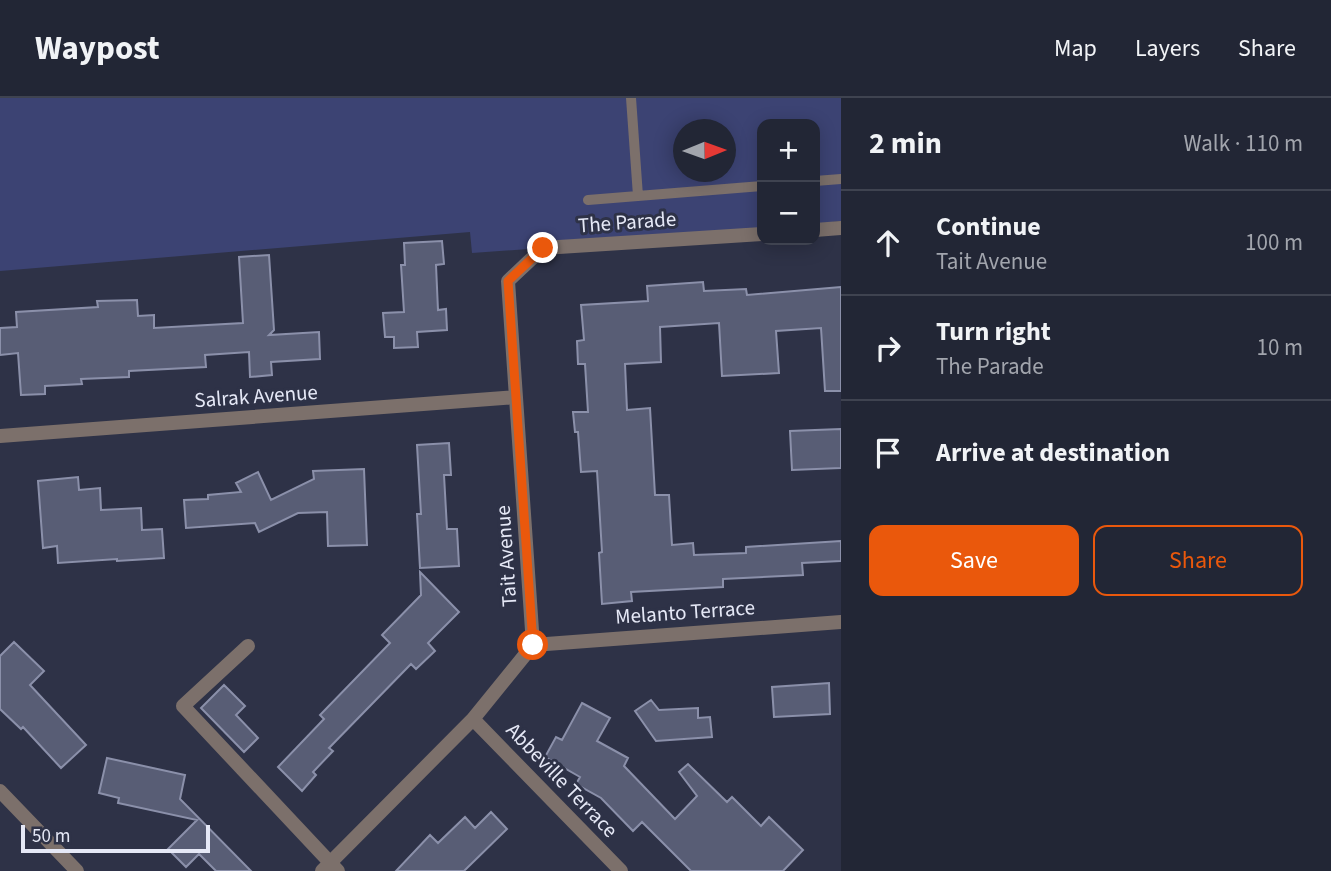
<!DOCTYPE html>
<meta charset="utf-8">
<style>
:root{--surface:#222635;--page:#2a2e3d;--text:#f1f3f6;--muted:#a2a5ad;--line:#3f4350;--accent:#ea580c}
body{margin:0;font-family:"Source Sans 3",sans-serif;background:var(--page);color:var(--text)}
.controls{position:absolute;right:21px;top:21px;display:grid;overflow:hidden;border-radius:14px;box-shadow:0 4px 18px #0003}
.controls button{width:63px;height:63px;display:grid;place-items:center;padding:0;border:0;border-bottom:2px solid var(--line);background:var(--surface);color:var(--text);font:35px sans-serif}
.compass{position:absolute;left:673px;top:21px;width:63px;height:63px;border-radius:50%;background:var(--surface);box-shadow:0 4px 18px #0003;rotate:89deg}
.scale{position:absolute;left:21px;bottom:18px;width:189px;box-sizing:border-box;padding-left:7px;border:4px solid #e5e8f6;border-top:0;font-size:19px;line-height:24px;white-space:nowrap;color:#e5e8f6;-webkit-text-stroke:5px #2e3247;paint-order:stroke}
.stop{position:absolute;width:21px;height:21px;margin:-16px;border:5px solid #ea580c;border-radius:50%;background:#fff}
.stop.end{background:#ea580c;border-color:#fff;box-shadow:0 2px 7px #0008}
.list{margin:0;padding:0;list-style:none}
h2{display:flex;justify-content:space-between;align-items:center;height:91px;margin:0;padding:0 28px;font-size:30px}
h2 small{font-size:23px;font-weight:400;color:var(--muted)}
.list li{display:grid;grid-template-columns:46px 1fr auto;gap:21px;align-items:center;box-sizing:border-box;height:105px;padding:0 28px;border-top:2px solid var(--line)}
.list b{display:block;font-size:26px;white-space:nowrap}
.list p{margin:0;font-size:23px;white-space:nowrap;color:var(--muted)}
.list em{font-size:23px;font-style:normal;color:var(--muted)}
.actions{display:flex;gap:14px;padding:21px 28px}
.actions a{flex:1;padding:16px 0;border:2px solid var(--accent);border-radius:14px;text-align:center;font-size:24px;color:var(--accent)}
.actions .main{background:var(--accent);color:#fff}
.icon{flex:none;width:38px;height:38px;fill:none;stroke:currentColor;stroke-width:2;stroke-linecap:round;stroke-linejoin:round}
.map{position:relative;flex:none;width:841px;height:773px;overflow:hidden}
header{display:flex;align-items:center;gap:42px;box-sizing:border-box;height:98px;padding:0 35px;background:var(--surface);border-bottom:2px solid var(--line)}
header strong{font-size:33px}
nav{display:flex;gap:38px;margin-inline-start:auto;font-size:24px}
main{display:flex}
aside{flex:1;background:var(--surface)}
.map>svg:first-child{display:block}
.green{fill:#3c4373;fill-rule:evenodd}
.building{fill:#585d75;stroke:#8b90aa;stroke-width:2}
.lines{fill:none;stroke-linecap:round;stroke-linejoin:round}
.lane{stroke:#7c706b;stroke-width:10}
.street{stroke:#7c706b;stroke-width:14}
.route{stroke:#ea580c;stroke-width:9}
.labels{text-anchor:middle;stroke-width:6;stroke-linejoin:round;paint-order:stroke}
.street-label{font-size:21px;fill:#e5e8f6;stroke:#2e3247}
</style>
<header>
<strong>Waypost</strong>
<nav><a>Map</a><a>Layers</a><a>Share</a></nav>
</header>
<main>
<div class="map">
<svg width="841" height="773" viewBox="0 0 841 773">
<rect width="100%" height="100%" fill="#2e3247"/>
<path class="green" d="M 0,0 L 841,0 L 841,123 L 815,126 L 815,26 L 762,26 L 762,130 L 543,150 L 472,155 L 470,134 L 0,173 ZM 684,32 L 726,32 L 726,74 L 684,74 Z"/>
<path class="building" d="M 442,143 L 444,166 L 436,167 L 438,212 L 446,211 L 447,232 L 417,234 L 418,249 L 394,250 L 394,239 L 385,239 L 383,215 L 404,214 L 401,167 L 405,167 L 404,145 Z
M 269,157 L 274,232 L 269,237 L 319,234 L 320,261 L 271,264 L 272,277 L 250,279 L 249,254 L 205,257 L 206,269 L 129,273 L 129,279 L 81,281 L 82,286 L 45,288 L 45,296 L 21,297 L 18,255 L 0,257 L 0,230 L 17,229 L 16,214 L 98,209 L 97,203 L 137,202 L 138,218 L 154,217 L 154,230 L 243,225 L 239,159 Z
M 703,184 L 704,193 L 746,191 L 747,197 L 841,189 L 841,293 L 825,293 L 821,230 L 776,233 L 779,275 L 722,278 L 719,225 L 660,229 L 661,264 L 625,266 L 627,312 L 650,310 L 655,397 L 669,397 L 672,447 L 693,445 L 694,457 L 746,455 L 746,449 L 841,443 L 841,463 L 802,465 L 803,477 L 723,481 L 723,489 L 631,494 L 632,503 L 602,506 L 599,455 L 602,454 L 597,373 L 581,374 L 578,334 L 575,334 L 573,314 L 588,314 L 585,266 L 578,266 L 577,243 L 584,242 L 581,207 L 648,203 L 647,188 Z
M 841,331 L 841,370 L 792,372 L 790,333 Z
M 449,345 L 451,377 L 444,377 L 447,431 L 457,431 L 459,468 L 420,470 L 417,416 L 421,416 L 417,347 Z
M 364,371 L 367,447 L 328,448 L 327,414 L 298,415 L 259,434 L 255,425 L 186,430 L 184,402 L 208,401 L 208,397 L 241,394 L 236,385 L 258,374 L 271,402 L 314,381 L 313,373 Z
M 78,379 L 79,392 L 100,390 L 101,412 L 141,410 L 142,432 L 162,431 L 164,460 L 117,463 L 117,461 L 58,465 L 57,448 L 43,450 L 38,383 Z
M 420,474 L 459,514 L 428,545 L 435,553 L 416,571 L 411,566 L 329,650 L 333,653 L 313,674 L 316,677 L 302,693 L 278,669 L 324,621 L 320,617 L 390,545 L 382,537 L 421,497 Z
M 14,544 L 44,573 L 30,587 L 86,647 L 61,670 L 23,629 L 21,631 L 0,611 L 0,558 Z
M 829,585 L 830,616 L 774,619 L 772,589 Z
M 224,587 L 245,608 L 236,617 L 258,640 L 244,654 L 201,610 Z
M 651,602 L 659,612 L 698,610 L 698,620 L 710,619 L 712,639 L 656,643 L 635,613 Z
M 582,605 L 610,620 L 597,643 L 628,660 L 624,668 L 675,721 L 697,698 L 679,674 L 688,666 L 727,704 L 732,699 L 761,728 L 769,719 L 803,752 L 783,773 L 691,773 L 642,724 L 633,733 L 601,700 L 576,686 L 580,679 L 545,659 L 556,639 L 562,642 Z
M 107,660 L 185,677 L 180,701 L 251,773 L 216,773 L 199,756 L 186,769 L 168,751 L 197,722 L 118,705 L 119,700 L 99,695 Z
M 491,714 L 507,731 L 464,773 L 396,773 L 430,737 L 438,745 L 465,719 L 475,730 Z"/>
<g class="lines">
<path class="lane" d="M 631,0 L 638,98
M 815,83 L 841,81
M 588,102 L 762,88"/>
<path class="street" d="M 815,132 L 841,130
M 0,338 L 516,299
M 533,547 L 841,524
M 248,548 L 183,608 L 338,773
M 473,621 L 621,773
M 0,693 L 77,773
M 322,773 L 473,621 L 533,547 L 508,183 L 543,150 L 762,136"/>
</g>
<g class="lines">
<path class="route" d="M 533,547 L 508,183 L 543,150"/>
</g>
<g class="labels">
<g class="street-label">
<text transform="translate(627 124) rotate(-4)" y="7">The Parade</text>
<text transform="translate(256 298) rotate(-4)" y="7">Salrak Avenue</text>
<text transform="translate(506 458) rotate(-94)" y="7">Tait Avenue</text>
<text transform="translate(685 514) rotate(-4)" y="7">Melanto Terrace</text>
<text transform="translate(562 682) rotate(46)" y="7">Abbeville Terrace</text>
</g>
</g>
</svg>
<div class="controls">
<button>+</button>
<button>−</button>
</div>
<svg class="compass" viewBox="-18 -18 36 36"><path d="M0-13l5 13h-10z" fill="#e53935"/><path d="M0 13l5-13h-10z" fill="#a2a5ad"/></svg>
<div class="scale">50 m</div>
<div class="stop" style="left:533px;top:547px"></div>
<div class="stop end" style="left:543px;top:150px"></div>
</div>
<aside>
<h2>2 min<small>Walk · 110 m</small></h2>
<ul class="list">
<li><svg class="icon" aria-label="ahead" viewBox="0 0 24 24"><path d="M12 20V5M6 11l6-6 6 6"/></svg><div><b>Continue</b><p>Tait Avenue</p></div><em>100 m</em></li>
<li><svg class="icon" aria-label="right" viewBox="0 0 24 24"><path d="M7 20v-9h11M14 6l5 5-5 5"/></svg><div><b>Turn right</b><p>The Parade</p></div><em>10 m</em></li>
<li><svg class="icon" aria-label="arrive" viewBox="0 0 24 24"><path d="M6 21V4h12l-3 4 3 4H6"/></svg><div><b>Arrive at destination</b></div></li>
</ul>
<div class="actions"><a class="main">Save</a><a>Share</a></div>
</aside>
</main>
